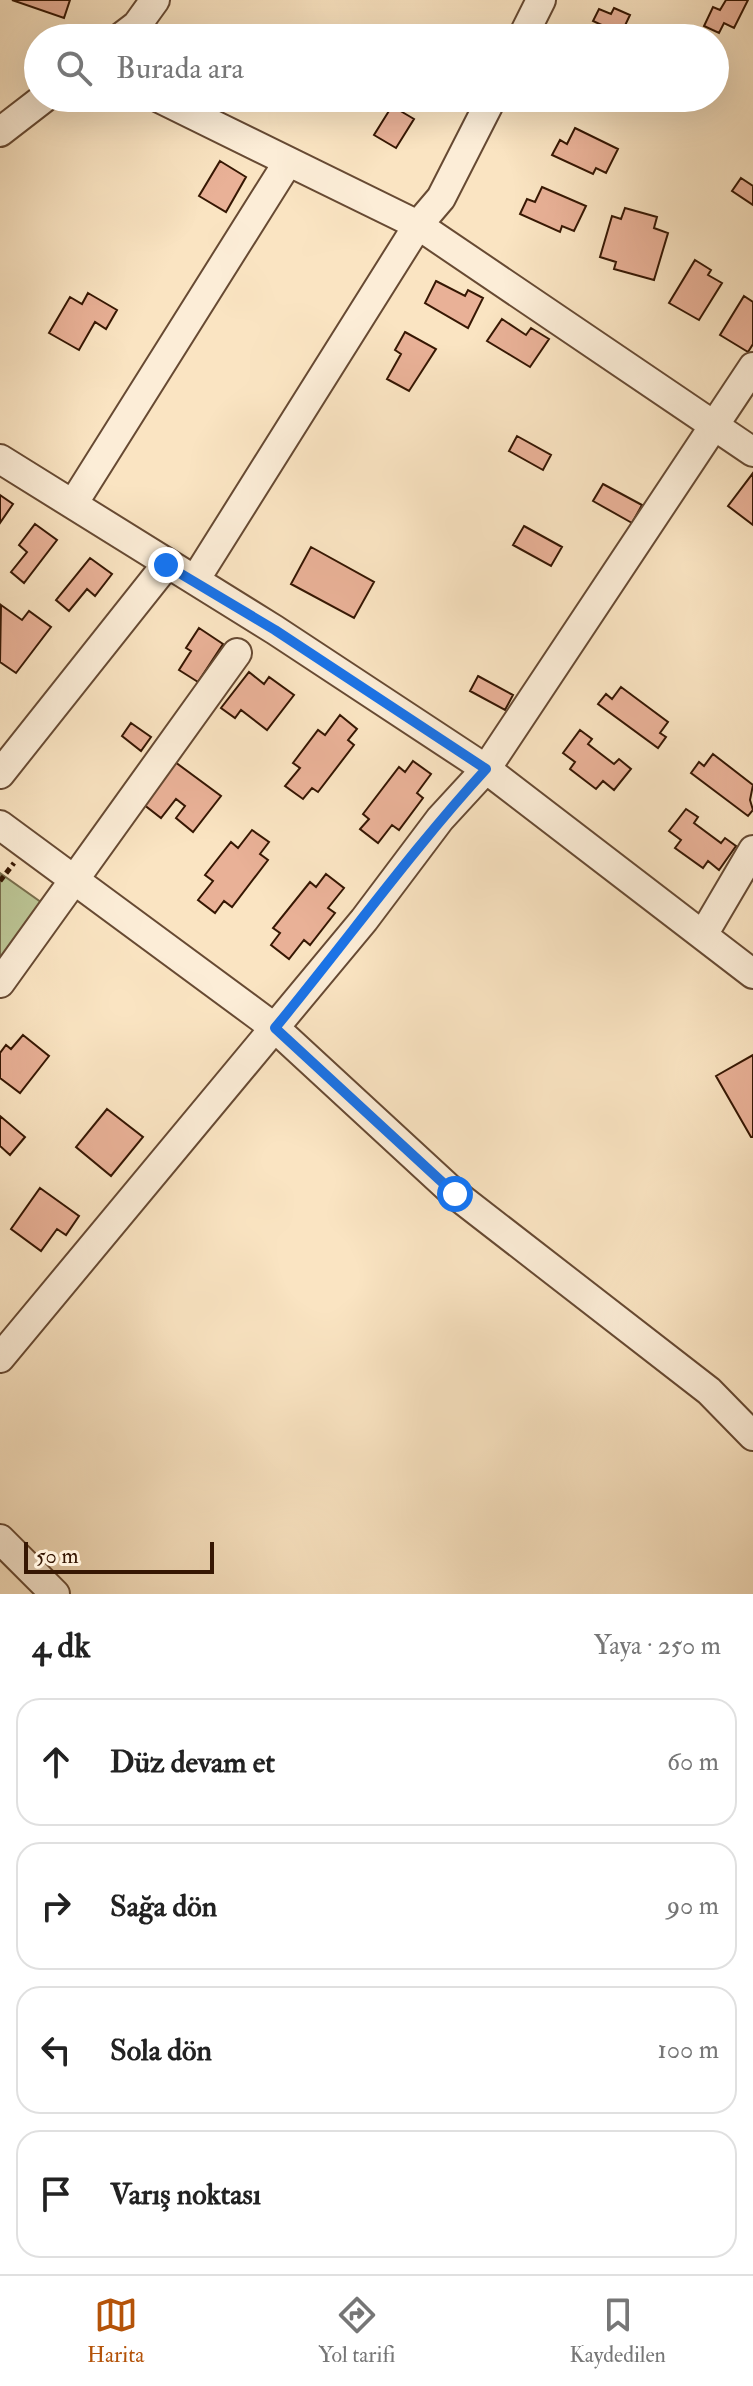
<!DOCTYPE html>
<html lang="tr">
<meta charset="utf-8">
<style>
:root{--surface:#fff;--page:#f6f6f6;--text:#222;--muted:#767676;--line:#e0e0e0;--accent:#b45309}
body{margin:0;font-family:"IM FELL Double Pica",serif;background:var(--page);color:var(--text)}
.scale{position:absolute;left:24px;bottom:20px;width:190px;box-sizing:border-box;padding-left:8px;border:4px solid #361703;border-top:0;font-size:22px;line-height:28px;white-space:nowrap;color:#361703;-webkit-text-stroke:6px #fcedd7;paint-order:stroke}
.stop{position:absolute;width:24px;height:24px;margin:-18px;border:6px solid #1a73e8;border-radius:50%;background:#fff}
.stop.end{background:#1a73e8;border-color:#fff;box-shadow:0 2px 8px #0008}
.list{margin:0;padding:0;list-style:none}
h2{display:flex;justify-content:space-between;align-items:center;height:104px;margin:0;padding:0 32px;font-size:34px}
h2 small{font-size:26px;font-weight:400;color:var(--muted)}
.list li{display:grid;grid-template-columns:52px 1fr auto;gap:24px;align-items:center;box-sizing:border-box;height:128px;margin:0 16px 16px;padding:0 16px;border:2px solid var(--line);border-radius:24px}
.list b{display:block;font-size:30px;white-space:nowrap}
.list em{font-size:26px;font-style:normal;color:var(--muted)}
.icon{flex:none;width:44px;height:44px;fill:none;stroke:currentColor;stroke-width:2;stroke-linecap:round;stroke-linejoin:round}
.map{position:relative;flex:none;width:753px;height:1594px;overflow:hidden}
.search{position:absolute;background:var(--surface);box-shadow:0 8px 32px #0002;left:24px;right:24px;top:24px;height:88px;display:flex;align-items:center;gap:20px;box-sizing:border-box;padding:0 28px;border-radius:44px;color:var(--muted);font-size:30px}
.sheet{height:680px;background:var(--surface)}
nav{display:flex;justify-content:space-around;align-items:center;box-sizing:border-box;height:112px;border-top:2px solid var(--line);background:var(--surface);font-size:22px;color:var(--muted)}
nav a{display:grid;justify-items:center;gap:4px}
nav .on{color:var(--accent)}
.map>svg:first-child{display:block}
.green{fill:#bcc595;stroke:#796e4c;stroke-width:2}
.building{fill:#e9b197;stroke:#361703;stroke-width:2}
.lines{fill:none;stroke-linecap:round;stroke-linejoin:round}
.minor-casing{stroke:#674a33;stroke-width:32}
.path{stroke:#361703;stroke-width:5;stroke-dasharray:6 4;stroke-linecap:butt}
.minor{stroke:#fcedd7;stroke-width:28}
.route{stroke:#1a73e8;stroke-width:10}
</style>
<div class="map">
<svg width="753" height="1594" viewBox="0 0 753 1594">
<rect width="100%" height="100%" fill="#fae4c2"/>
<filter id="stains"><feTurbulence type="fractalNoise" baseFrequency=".0025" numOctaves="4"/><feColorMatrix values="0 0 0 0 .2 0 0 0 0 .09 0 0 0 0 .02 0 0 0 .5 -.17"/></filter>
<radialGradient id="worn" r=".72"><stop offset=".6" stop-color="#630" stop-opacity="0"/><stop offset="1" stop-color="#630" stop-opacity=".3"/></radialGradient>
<path class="green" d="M 0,873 L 45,905 L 0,965 Z"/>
<path class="building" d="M 12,0 L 70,0 L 64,18 Z
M 726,0 L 748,0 L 734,28 L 724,23 L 719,33 L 704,26 L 713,7 L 720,10 Z
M 614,8 L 630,15 L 621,34 L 593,21 L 599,9 L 611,14 Z
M 392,106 L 414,119 L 396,148 L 374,135 Z
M 575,128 L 618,149 L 606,173 L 596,168 L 593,174 L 552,155 L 560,140 L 567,144 Z
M 220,161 L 246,177 L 226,212 L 199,196 Z
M 741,178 L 753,186 L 753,205 L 732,191 Z
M 542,187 L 586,206 L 574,231 L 562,226 L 560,232 L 520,214 L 527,199 L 535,202 Z
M 625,208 L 657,217 L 654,228 L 668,233 L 654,280 L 614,269 L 616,262 L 600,257 L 612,216 L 621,219 Z
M 695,260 L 711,270 L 708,275 L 722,283 L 699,320 L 669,303 Z
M 436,281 L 465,296 L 468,290 L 483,298 L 468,328 L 425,303 Z
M 88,293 L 117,310 L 106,329 L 95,322 L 79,350 L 49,333 L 70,297 L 82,304 Z
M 744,296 L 753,302 L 753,344 L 748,352 L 720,335 Z
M 502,319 L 526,335 L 531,328 L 549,339 L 530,367 L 487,341 Z
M 405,332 L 436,349 L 409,391 L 387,379 L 401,354 L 395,350 Z
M 517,436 L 551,455 L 543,470 L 509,451 Z
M 753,473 L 753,525 L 728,506 Z
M 603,484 L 642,505 L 632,523 L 593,501 Z
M 0,495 L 13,504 L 0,523 Z
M 35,524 L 57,540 L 24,583 L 11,572 L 27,552 L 19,545 Z
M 524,526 L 562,547 L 551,566 L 513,545 Z
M 311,547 L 374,582 L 354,618 L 291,584 Z
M 90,558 L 112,574 L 95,596 L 87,589 L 69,611 L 56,600 Z
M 1,605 L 22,620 L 29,611 L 51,627 L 16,673 L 0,662 Z
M 199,628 L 223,644 L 198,682 L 179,670 L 191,651 L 186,648 Z
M 249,672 L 264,684 L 269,677 L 294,695 L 267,730 L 241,710 L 235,718 L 221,708 Z
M 478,676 L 513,695 L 505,710 L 470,691 Z
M 621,687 L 668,722 L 660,733 L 666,737 L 658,748 L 598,704 L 606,694 L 612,699 Z
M 340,715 L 357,729 L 348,740 L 354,745 L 318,792 L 312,788 L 303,799 L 285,786 L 300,768 L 293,763 L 318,730 L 325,735 Z
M 131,723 L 151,737 L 141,751 L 122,736 Z
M 580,730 L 592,739 L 588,744 L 614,764 L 619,759 L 631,769 L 614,790 L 603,781 L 596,789 L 570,769 L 575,762 L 563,753 Z
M 713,754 L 753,785 L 750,800 L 753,810 L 748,816 L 691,773 L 699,762 L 704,766 Z
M 413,761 L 431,774 L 417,793 L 423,798 L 399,830 L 392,825 L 378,843 L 360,829 L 369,819 L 363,814 L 399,767 L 405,772 Z
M 175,762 L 221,796 L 193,832 L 176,818 L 185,806 L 176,799 L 161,818 L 143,804 Z
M 686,809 L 698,817 L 694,823 L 721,843 L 725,838 L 736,846 L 719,870 L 708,861 L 703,868 L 675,848 L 681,840 L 669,831 Z
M 252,830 L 269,842 L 260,854 L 268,860 L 232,907 L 224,901 L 215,913 L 198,900 L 213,881 L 205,875 L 231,842 L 238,848 Z
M 326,874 L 344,888 L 328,908 L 335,913 L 310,945 L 304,940 L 289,959 L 271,945 L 280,933 L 273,928 L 310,882 L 316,887 Z
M 23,1035 L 49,1056 L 20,1093 L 0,1078 L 0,1053 L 6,1045 L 11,1049 Z
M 753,1055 L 753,1137 L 751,1137 L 716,1076 Z
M 107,1109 L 143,1137 L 111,1176 L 76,1147 Z
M 0,1116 L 25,1137 L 10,1155 L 0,1146 Z
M 40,1188 L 79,1216 L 66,1235 L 57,1229 L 41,1251 L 11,1229 Z"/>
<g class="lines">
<g class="minor-casing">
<path id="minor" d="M 120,38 L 137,25 L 155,0
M 522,38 L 541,0
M 159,98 L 418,225 L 753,452
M 0,132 L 44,98
M 0,459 L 275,630 L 486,769 L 753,974
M 73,504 L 288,162
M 195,580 L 418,225 L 441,198 L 492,98
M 0,774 L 166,565
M 0,825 L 275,1028 L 455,1194 L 709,1391 L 753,1436
M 703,935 L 753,850
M 0,983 L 237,653
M 0,1358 L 364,920 L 440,819 L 486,769 L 753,367
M 0,1539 L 55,1594"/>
</g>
<path class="path" d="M 0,881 L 14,863"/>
<use href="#minor" class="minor"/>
</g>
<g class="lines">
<path class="route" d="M 166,565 L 275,630 L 486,769 C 411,851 346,942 275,1028 L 455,1194"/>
</g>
<rect width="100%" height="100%" filter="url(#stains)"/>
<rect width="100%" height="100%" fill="url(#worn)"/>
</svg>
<div class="scale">50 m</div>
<div class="stop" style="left:455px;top:1194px"></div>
<div class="stop end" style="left:166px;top:565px"></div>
<div class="search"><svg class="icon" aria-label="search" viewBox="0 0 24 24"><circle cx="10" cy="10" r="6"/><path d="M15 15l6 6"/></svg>Burada ara</div>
</div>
<section class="sheet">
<h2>4 dk<small>Yaya · 250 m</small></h2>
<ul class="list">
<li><svg class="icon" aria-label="ahead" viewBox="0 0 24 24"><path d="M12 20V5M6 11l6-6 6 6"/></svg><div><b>Düz devam et</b></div><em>60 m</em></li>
<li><svg class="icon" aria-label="right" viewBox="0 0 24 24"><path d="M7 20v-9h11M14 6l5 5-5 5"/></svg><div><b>Sağa dön</b></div><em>90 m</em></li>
<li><svg class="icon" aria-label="left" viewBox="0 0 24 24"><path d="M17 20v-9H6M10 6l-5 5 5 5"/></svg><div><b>Sola dön</b></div><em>100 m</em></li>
<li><svg class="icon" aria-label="arrive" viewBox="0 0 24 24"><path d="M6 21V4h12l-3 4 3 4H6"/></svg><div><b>Varış noktası</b></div></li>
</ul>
</section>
<nav>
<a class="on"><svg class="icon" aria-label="map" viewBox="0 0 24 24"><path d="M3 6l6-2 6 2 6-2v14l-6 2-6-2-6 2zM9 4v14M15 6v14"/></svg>Harita</a>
<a><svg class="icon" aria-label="directions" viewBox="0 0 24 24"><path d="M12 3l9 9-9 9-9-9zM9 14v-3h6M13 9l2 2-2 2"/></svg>Yol tarifi</a>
<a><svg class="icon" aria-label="saved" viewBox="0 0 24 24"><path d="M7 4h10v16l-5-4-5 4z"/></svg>Kaydedilen</a>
</nav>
